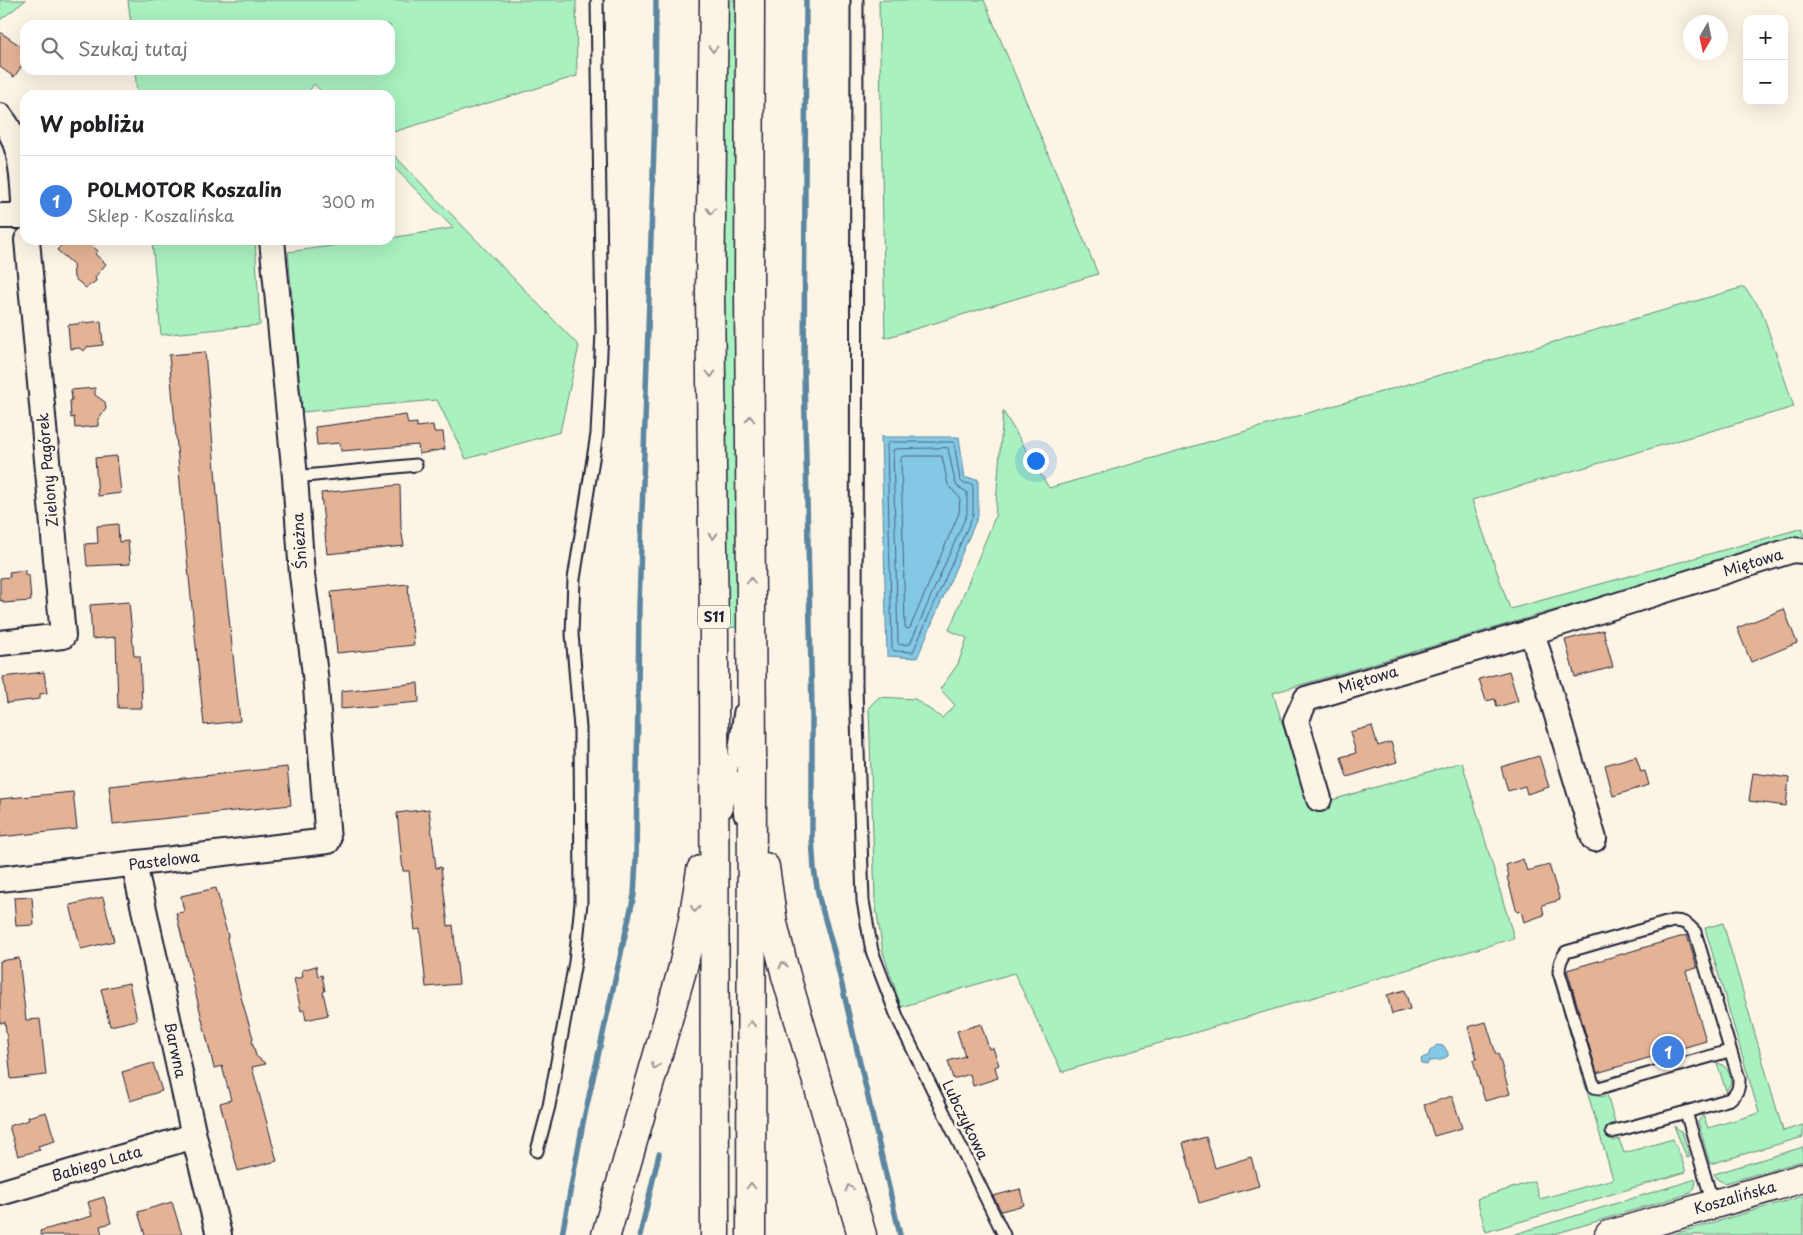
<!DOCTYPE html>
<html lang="pl">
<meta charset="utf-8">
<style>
:root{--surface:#fff;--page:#f2f2f2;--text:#202124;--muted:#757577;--line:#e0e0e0;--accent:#b45309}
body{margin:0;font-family:"Playpen Sans",sans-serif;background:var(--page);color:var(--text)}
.controls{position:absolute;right:15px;top:15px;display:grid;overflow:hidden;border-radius:10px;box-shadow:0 5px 20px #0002}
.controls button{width:45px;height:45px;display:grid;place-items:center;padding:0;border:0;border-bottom:1px solid var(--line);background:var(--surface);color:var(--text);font:25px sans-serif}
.compass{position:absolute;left:1683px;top:15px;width:45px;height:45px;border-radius:50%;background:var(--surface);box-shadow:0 5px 20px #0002;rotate:189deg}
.you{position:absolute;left:1035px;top:460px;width:18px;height:18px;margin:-12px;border:4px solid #fff;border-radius:50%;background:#1a73e8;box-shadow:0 0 0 8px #1a73e833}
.badge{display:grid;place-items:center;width:32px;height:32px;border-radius:50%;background:var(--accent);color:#fff;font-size:16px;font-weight:700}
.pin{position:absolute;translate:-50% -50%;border:2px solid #fff;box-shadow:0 1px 5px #0006}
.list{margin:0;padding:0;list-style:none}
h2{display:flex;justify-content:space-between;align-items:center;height:65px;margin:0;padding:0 20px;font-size:21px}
h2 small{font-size:16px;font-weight:400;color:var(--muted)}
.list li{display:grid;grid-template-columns:32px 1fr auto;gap:15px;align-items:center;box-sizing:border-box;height:90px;padding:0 20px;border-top:1px solid var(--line)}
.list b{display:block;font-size:19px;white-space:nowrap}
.list p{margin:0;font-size:16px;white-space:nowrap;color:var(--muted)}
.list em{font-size:16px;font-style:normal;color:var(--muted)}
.icon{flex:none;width:28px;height:28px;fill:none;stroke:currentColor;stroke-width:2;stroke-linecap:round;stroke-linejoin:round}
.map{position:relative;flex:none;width:1803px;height:1235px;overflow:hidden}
.search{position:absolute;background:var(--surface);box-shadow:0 5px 20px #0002;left:20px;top:20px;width:375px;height:55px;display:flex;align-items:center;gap:12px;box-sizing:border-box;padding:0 18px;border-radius:15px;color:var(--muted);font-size:19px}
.panel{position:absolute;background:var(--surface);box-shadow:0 5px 20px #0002;left:20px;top:90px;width:375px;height:155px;border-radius:15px}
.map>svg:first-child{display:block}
.green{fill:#a9f1bf;stroke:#668a7d}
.water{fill:#83c8e4;stroke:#5c86a0}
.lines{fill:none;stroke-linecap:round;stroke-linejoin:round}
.shore{stroke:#49647f;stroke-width:1}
.stream{stroke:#5c86a0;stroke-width:5.5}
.building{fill:#e4b395;stroke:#22223b}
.lane-casing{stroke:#22223b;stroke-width:15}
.street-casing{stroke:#22223b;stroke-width:28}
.secondary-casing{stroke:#22223b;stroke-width:31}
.highway-casing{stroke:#22223b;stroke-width:31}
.lane{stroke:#fcf5e5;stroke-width:11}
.street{stroke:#fcf5e5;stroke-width:24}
.secondary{stroke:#fcf5e5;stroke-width:28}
.highway{stroke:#fcf5e5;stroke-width:28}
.oneway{stroke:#9a9698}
.labels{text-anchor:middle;stroke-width:5;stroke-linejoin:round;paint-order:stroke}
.shield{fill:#fcf5e5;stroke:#63616e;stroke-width:1}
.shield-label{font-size:14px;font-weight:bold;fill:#22223b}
.street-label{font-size:15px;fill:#22223b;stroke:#fcf5e5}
</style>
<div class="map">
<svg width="1803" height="1235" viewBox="0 0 1803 1235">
<rect width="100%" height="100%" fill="#fcf5e5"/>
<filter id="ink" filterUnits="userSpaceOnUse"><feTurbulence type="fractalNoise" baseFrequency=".02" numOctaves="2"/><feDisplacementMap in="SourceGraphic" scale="10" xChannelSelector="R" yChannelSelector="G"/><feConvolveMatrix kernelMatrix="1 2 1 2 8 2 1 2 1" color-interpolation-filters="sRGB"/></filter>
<g filter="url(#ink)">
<path class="green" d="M 0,0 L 26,0 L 0,20 Z
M 128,0 L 576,0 L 577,76 L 390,133 L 390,95 L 325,95 L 314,84 L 306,95 L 137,95 L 135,70 L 390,70 L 390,25 L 131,25 Z
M 725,0 L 737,0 L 738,627 L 726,628 L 724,292 Z
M 879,0 L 984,0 L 1098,274 L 885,338 Z
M 390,151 L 579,346 L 560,432 L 466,459 L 437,400 L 302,412 L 288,252 L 373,240 L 390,240 L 390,238 L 453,228 L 390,163 Z
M 152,240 L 255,240 L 260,325 L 161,335 Z
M 1744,287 L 1761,309 L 1794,407 L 1472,500 L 1510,609 L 1803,528 L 1803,537 L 1273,693 L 1308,807 L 1462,762 L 1514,938 L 1062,1072 L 1014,973 L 901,1007 L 883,952 L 875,901 L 869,707 L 879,697 L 915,699 L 942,718 L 955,705 L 940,689 L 958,664 L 967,638 L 949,630 L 995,517 L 1003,411 L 1049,488 Z
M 1723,923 L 1783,1131 L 1803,1125 L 1803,1137 L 1710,1164 L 1698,1122 L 1703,1115 L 1708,1128 L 1759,1113 L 1705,928 Z
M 1555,972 L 1591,1094 L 1600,1092 L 1601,1097 L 1607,1095 L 1615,1123 L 1609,1125 L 1614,1141 L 1619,1139 L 1624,1153 L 1673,1139 L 1682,1160 L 1686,1172 L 1486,1232 L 1477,1199 L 1534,1181 L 1540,1199 L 1613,1179 L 1552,973 Z
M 1717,1063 C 1727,1065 1730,1073 1731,1083 L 1726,1091 Z
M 1674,1126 L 1682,1132 L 1690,1157 L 1687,1158 Z
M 1803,1147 L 1803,1161 L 1725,1183 L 1718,1180 L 1714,1174 Z
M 1696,1179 L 1695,1187 L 1691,1193 L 1551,1235 L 1512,1235 Z
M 1803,1196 L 1803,1235 L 1671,1235 Z"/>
<path class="water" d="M 881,437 L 959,437 L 965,478 L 978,479 L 978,516 L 917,658 L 887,656 Z
M 1437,1045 L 1444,1046 L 1448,1053 L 1448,1056 L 1441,1060 L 1429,1061 L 1427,1065 L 1422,1064 L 1421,1059 L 1424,1057 L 1428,1056 L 1430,1051 Z"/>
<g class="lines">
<path class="shore" d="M 889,442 L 954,442 L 960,480 L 963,483 L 972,484 L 973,486 L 973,515 L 913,652 L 894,651 L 892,649 L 887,445 Z
M 948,448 L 955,482 L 958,487 L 967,492 L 967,514 L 910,644 L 900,645 L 898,643 L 893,450 L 896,449 Z
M 903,456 L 942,456 L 948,485 L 960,498 L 959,513 L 910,628 L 907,629 L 905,627 L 901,459 Z"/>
<path class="stream" d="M 806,0 L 804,376 L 812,708 L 812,838 L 814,869 L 819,898 L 834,951 L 900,1235
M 562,1235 L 583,1123 L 634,895 L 636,860 L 639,606 L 655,114 L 656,0
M 640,1235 L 659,1154"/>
</g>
<path class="building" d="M 0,32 L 25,49 L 25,61 L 14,77 L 0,67 Z
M 66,240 L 85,240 L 98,251 L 95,254 L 106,264 L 95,277 L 96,281 L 86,288 L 74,278 L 73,264 L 57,250 Z
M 101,321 L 103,345 L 87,347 L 84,351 L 79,348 L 70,349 L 68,325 Z
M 205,352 L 222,552 L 240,721 L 204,725 L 184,528 L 169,355 Z
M 95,388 L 95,395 L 105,402 L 106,409 L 98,419 L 98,426 L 75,428 L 74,417 L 71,418 L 70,401 L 72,400 L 71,390 Z
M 406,415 L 408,424 L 417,423 L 417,427 L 433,425 L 434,432 L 443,432 L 445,449 L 419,454 L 418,445 L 341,451 L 340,443 L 317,445 L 315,427 Z
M 117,456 L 121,493 L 98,496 L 95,458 Z
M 400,485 L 401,528 L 404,546 L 327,554 L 321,493 Z
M 118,524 L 119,542 L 128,541 L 130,564 L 87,566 L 85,544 L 98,543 L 97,526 Z
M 25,570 L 25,575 L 29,575 L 31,601 L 3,603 L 3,600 L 0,601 L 0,578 L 10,577 L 9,572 Z
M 408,584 L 411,627 L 412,626 L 414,645 L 337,653 L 331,592 Z
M 129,602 L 134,656 L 140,656 L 142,708 L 118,708 L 116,637 L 92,639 L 90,605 Z
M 1784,609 L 1797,643 L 1751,662 L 1737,628 Z
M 1603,630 L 1613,667 L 1575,677 L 1565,640 Z
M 1509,671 L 1518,701 L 1497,707 L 1495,699 L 1486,701 L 1479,679 Z
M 44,672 L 47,693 L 40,694 L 40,699 L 7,703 L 3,677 Z
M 418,683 L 419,702 L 341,709 L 341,691 Z
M 1372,726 L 1378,746 L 1391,742 L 1397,762 L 1347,777 L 1341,757 L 1356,753 L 1350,732 Z
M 1539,756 L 1549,787 L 1527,794 L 1525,786 L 1508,791 L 1501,767 Z
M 1636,756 L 1641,772 L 1645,771 L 1649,785 L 1613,796 L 1605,765 Z
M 287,767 L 291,805 L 113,824 L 109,786 Z
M 1753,773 L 1789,778 L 1786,806 L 1749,801 Z
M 73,792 L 77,829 L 0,837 L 0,799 Z
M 429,809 L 436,868 L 441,867 L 448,926 L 453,925 L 459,984 L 426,987 L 420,929 L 415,930 L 409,871 L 403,871 L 397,813 Z
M 1523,859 L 1527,871 L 1549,865 L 1560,900 L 1542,905 L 1544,915 L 1524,922 L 1521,911 L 1517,912 L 1507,877 L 1509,876 L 1506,865 Z
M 216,888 L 220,903 L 219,905 L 228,936 L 227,939 L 241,997 L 253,1038 L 252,1041 L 256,1056 L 266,1064 L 252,1067 L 277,1161 L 238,1171 L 220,1103 L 231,1100 L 222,1066 L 214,1068 L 176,913 L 184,912 L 181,896 Z
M 32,897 L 34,925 L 16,926 L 14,898 Z
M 103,897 L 114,941 L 81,949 L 70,905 Z
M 1687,935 L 1697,968 L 1686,971 L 1706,1041 L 1597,1073 L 1567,970 Z
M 19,958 L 26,1020 L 40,1019 L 46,1075 L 11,1079 L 5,1022 L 0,1023 L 0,961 Z
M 316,966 L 318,976 L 322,975 L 325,991 L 323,992 L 328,1015 L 306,1020 L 304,1010 L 301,1011 L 294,979 L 303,977 L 302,970 Z
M 129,983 L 137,1020 L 110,1026 L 101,989 Z
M 1405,990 L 1410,1009 L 1392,1014 L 1387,995 Z
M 1486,1022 L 1496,1054 L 1498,1053 L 1510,1094 L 1485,1101 L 1473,1060 L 1477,1059 L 1468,1027 Z
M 981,1024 L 989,1049 L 993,1048 L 999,1065 L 995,1067 L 998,1078 L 973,1086 L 970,1074 L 953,1079 L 948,1061 L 965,1056 L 957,1031 Z
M 153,1063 L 162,1091 L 130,1101 L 122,1072 Z
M 1452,1096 L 1462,1128 L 1434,1136 L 1424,1105 Z
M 46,1112 L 55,1141 L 38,1146 L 40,1150 L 18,1156 L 9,1126 L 29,1120 L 28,1117 Z
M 1206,1137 L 1215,1168 L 1251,1157 L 1259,1186 L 1199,1203 L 1183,1143 Z
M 1020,1189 L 1024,1205 L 1001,1211 L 993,1196 Z
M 104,1197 L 111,1223 L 100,1226 L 102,1235 L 41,1235 L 40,1231 L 92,1216 L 88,1202 Z
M 172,1202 L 182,1235 L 145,1235 L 138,1212 Z"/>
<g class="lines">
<g class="lane-casing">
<path id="lane" d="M 857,0 L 856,688 L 863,901 L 872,951 L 898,1019 L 1004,1235
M 295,477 L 416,465
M 735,777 L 740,816
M 726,811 L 740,711
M 1612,1132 L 1686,1112
M 537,1151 L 549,1106 L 575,962 L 581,903 L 580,728 L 572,634 L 574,579 L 597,434 L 602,332 L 597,0
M 1713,1204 L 1686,1112 L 1730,1099 C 1738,1093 1739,1088 1739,1079 L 1695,932 C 1688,924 1684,921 1673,921 L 1566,952 C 1561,958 1559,964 1559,972 L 1594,1087 L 1599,1088 L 1729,1051"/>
</g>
<g class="street-casing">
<path id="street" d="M 0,116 C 24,145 22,179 25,215
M 0,216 L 25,216
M 0,643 L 63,636 L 27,240
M 1319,799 L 1296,721 L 1306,699 L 1532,632
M 1594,839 L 1532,632 L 1793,550 L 1803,551
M 134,864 L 194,1136 L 219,1235
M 0,879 L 328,841 L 315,674 L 302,575 L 295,477 L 272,240
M 0,1193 L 194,1136"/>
</g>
<g class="secondary-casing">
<path id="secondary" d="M 1609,1235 L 1803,1178"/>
</g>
<g class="highway-casing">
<path id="highway" d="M 714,0 L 710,292 L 714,637 L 715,1235
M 750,0 L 749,291 L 752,757 L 751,1235
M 765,867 L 773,923 L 786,976 L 862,1235
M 606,1235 L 683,967 L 693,920 L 701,870"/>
</g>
<use href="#lane" class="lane"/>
<use href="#street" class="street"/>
<use href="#secondary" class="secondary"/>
<use href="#highway" class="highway"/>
</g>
<defs><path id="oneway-chevron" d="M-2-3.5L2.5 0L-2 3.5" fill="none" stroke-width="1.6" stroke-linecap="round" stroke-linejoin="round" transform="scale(1.25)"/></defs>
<g class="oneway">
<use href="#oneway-chevron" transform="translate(713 49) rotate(91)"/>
<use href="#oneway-chevron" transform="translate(711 211) rotate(91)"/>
<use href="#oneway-chevron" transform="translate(711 374) rotate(89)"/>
<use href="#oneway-chevron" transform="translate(750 419) rotate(-90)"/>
<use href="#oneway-chevron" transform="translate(713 536) rotate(89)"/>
<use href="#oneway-chevron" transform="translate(751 581) rotate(-90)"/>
<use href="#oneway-chevron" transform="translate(695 909) rotate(98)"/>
<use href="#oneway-chevron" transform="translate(783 965) rotate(-104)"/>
<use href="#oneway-chevron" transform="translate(751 1024) rotate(-90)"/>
<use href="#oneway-chevron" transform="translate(655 1066) rotate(106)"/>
<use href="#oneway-chevron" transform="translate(751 1186) rotate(-90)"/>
<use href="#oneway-chevron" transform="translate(849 1188) rotate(-106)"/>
</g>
</g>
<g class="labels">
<rect class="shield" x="698" y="605.5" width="32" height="23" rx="4"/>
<g class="shield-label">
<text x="714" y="622">S11</text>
</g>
<g class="street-label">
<text transform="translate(48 470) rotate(-95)" y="5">Zielony Pagórek</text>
<text transform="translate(300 541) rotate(-94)" y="5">Śnieżna</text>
<text transform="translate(1753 563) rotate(-17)" y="5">Miętowa</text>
<text transform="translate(1368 680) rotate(-17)" y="5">Miętowa</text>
<text transform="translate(164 861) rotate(-7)" y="5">Pastelowa</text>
<text transform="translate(175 1050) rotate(78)" y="5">Barwna</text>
<text transform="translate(965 1120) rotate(64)" y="5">Lubczykowa</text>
<text transform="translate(97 1164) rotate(-16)" y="5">Babiego Lata</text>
<text transform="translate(1735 1198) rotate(-16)" y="5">Koszalińska</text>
</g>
</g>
</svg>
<div class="controls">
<button>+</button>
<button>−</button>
</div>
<svg class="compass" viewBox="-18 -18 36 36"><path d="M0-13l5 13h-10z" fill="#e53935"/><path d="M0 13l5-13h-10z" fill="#757577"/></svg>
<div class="you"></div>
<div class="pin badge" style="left:1668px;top:1052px;background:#3f7fe0">1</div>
<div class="search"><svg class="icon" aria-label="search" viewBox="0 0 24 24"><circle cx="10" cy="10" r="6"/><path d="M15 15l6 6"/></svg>Szukaj tutaj</div>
<section class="panel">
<h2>W pobliżu<small></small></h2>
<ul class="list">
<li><span class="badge" style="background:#3f7fe0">1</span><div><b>POLMOTOR Koszalin</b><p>Sklep · Koszalińska</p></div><em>300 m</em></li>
</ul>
</section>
</div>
